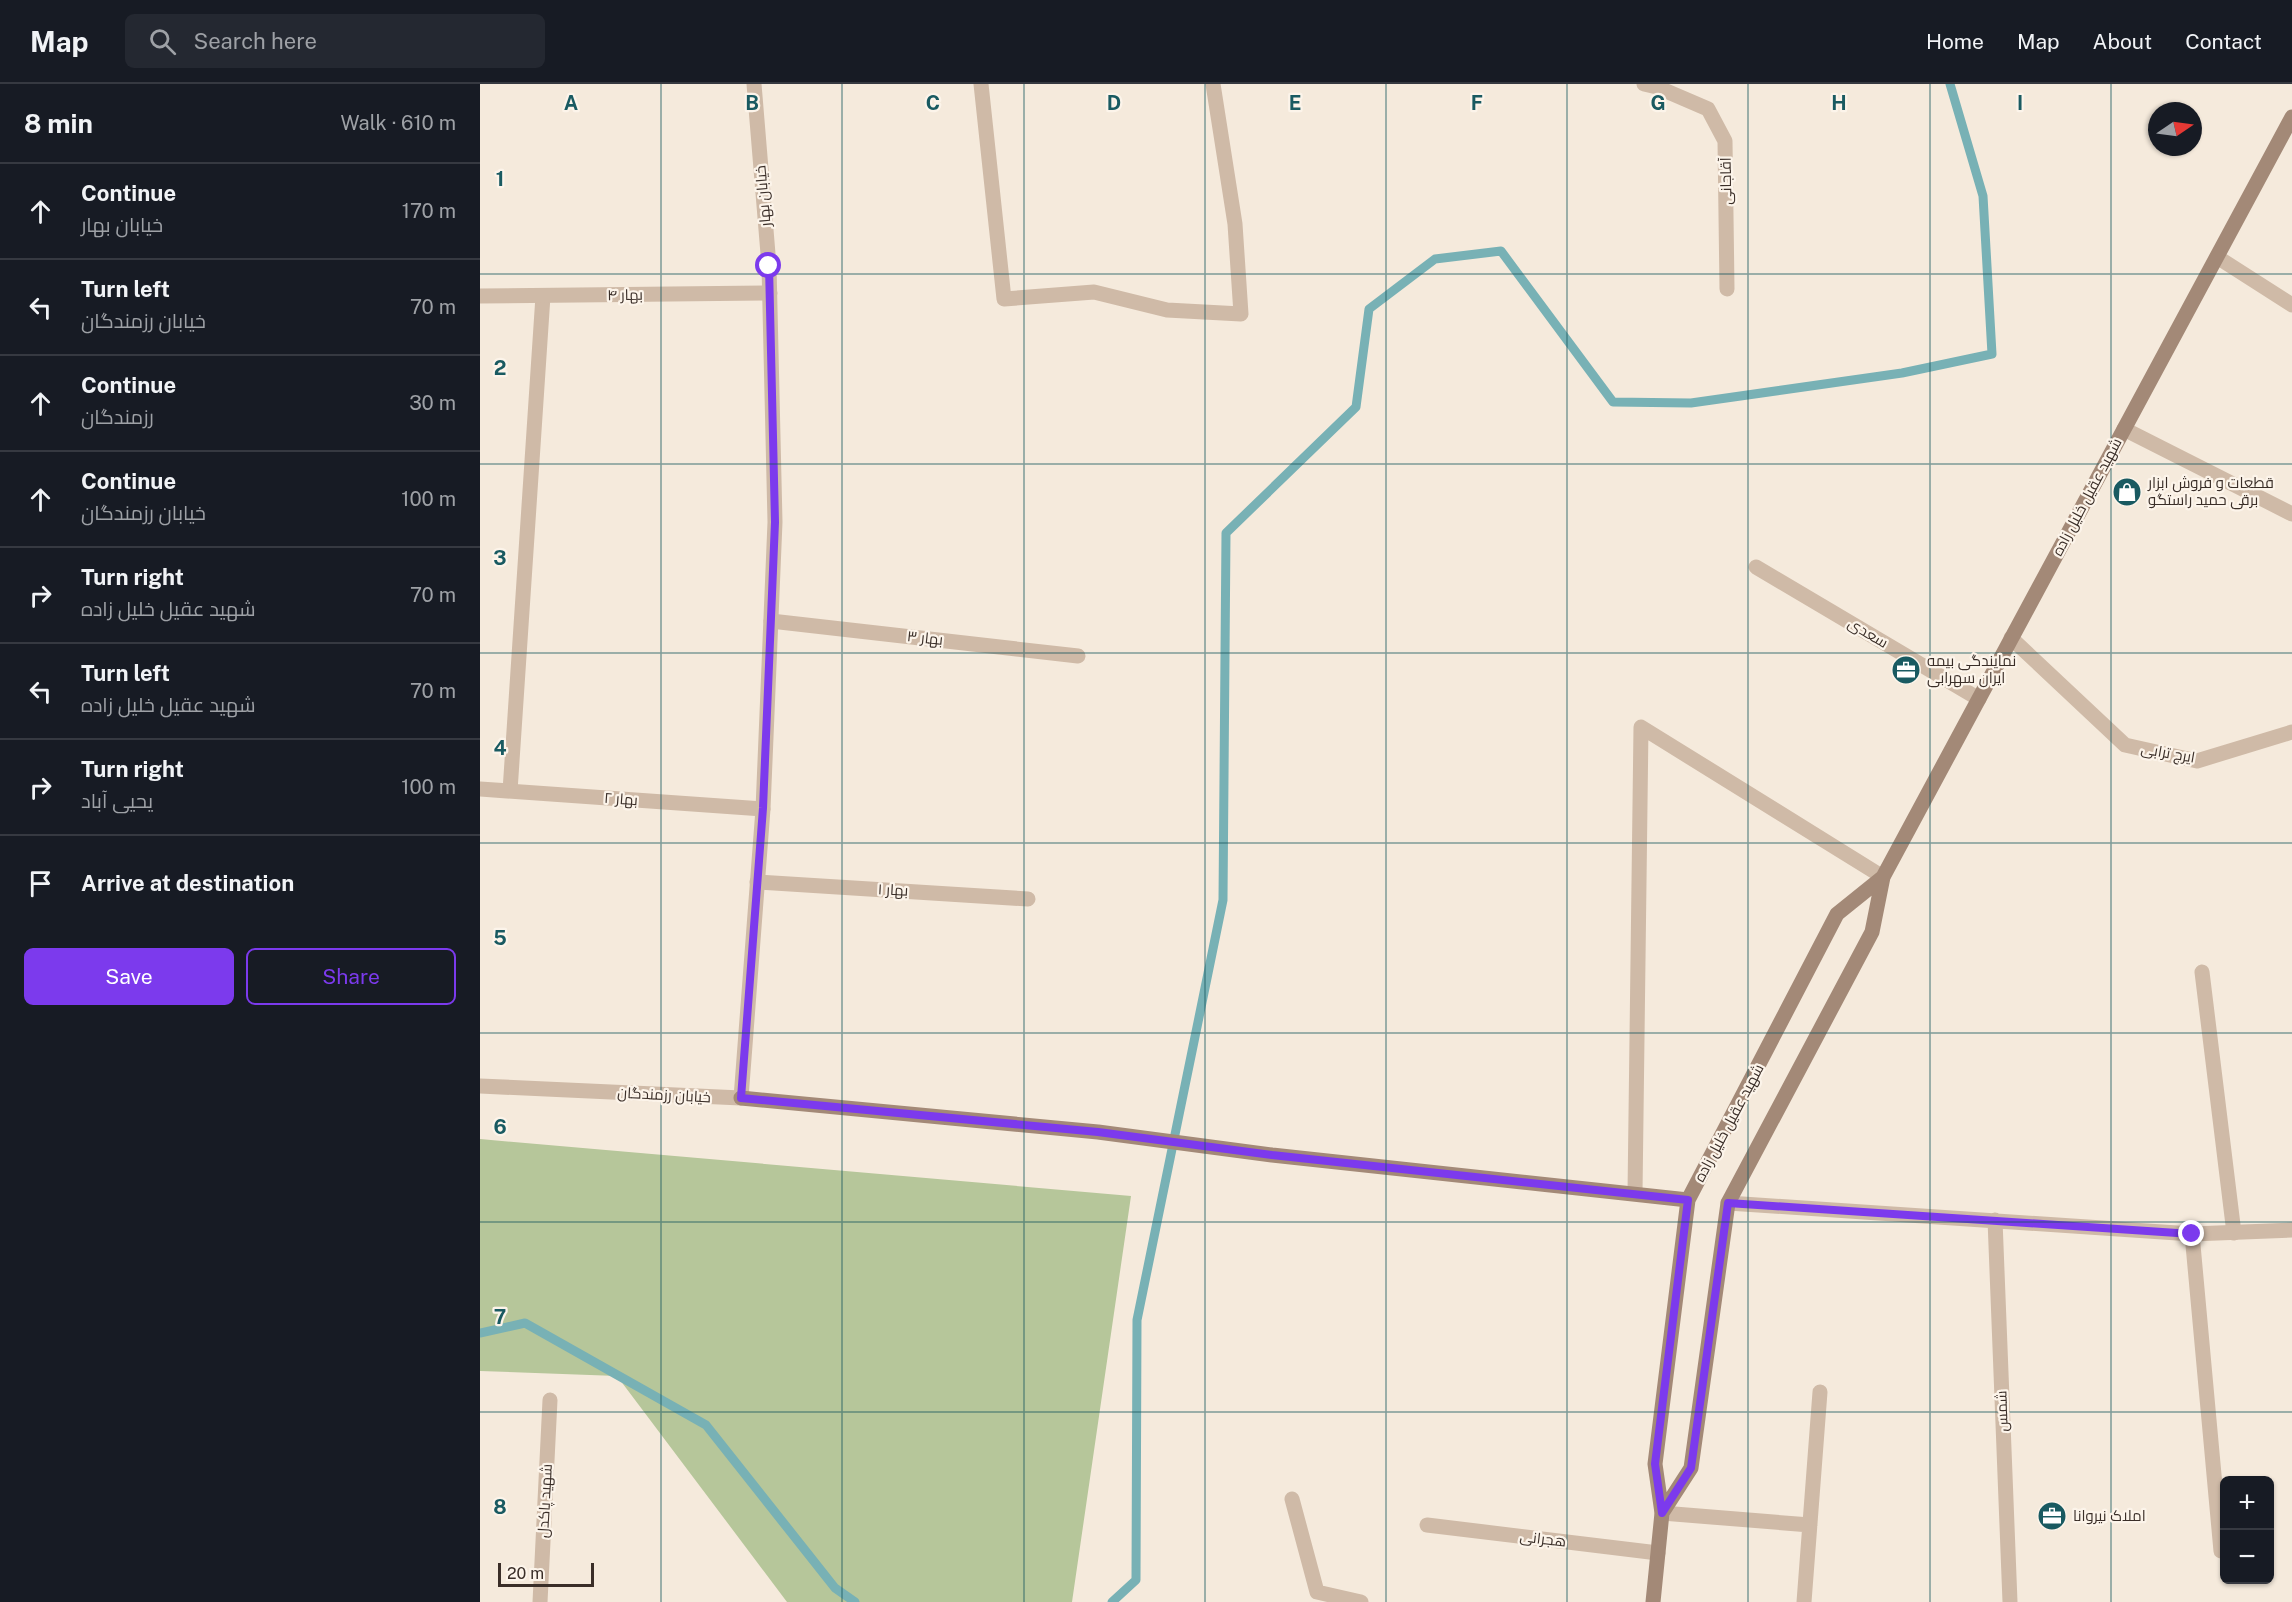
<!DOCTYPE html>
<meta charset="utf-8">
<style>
:root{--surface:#171b24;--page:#242831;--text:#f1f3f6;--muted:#9ea1a6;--line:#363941;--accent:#7c3aed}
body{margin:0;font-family:"Public Sans",Cairo,sans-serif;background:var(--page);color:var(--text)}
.controls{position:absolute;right:18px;bottom:18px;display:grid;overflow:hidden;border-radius:9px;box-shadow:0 2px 4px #0004}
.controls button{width:54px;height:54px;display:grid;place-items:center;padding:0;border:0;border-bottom:2px solid var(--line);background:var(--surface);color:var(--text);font:30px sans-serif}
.compass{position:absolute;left:1668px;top:18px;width:54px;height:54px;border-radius:50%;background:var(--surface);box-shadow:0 2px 4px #0004;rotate:77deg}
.scale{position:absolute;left:18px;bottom:15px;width:96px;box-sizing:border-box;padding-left:6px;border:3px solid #3a2e28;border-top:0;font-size:16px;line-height:21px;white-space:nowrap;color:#3a2e28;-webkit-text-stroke:4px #fcf4ea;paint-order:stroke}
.stop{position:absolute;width:18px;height:18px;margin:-14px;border:4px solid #7c3aed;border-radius:50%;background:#fff}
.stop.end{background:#7c3aed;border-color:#fff;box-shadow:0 2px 6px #0008}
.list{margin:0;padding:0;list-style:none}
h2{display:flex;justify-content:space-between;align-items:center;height:78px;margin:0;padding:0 24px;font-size:26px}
h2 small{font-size:20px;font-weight:400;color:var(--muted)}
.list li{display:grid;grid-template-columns:39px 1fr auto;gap:18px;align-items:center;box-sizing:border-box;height:96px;padding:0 24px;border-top:2px solid var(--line)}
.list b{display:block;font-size:22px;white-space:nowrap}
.list p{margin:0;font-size:20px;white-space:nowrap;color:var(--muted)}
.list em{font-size:20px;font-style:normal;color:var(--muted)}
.actions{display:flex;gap:12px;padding:18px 24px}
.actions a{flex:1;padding:14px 0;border:2px solid var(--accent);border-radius:9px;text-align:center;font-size:21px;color:var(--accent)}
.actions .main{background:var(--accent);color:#fff}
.icon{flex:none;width:33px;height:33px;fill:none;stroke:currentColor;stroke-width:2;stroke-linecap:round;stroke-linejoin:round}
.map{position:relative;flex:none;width:1812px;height:1518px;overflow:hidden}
header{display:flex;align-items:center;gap:36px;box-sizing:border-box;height:84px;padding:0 30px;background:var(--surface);border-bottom:2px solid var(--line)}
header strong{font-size:28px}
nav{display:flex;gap:33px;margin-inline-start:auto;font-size:21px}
.search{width:420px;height:54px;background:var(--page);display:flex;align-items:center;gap:15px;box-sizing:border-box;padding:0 21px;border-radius:9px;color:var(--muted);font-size:22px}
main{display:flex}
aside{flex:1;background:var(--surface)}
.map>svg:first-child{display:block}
.green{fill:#b6c69a}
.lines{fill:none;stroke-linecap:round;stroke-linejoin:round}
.stream{stroke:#78b1b5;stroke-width:9}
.service{stroke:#cfbaa7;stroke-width:15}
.minor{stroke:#cfbaa7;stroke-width:15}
.tertiary{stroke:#cfbaa7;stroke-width:15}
.secondary{stroke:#a38977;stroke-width:15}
.route{stroke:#7c3aed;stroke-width:8}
.grid{fill:none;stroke:#195a61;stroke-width:1.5;stroke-opacity:0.55}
.labels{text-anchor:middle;stroke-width:4.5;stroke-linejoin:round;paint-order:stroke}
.street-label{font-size:15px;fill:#3a2e28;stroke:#fcf4ea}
.poi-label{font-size:15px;fill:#3a2e28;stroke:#fcf4ea;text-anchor:start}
.grid-label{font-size:20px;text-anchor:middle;font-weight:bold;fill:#195a61;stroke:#fcf4ea;stroke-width:4.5;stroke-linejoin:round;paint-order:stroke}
</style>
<header>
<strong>Map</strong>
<div class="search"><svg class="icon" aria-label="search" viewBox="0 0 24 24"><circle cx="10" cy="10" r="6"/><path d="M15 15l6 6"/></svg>Search here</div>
<nav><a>Home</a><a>Map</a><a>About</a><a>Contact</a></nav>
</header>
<main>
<aside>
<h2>8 min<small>Walk · 610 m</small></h2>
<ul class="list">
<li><svg class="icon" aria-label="ahead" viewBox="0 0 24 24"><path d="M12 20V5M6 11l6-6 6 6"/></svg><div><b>Continue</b><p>خیابان بهار</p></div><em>170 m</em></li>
<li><svg class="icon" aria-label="left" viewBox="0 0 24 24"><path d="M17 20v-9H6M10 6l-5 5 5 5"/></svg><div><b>Turn left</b><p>خیابان رزمندگان</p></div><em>70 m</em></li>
<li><svg class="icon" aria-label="ahead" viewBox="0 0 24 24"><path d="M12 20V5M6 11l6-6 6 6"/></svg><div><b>Continue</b><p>رزمندگان</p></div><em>30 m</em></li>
<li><svg class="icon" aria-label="ahead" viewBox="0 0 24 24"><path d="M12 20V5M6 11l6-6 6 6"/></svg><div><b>Continue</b><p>خیابان رزمندگان</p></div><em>100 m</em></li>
<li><svg class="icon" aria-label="right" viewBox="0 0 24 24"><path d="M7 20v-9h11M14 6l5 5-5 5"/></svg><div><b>Turn right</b><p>شهید عقیل خلیل زاده</p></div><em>70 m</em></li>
<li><svg class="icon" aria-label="left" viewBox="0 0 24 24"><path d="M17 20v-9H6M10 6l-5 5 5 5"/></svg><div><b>Turn left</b><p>شهید عقیل خلیل زاده</p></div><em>70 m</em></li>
<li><svg class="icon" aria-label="right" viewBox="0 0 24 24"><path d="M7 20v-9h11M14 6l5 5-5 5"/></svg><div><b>Turn right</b><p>یحیی آباد</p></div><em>100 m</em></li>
<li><svg class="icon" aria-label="arrive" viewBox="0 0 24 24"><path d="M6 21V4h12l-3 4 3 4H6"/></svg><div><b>Arrive at destination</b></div></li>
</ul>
<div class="actions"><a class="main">Save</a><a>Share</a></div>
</aside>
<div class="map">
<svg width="1812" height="1518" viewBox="0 0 1812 1518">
<rect width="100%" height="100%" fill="#f5eadc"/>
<path class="green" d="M 0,1055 L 651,1112 L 592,1518 L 307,1518 L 137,1292 L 0,1287 Z"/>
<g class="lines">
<path class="stream" d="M 0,1249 L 45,1239 L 226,1341 L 355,1504 L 375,1518
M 632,1518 L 656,1496 L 657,1236 L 743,816 L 746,449 L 876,323 L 889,225 L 955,175 L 1021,167 L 1133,318 L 1211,319 L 1422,289 L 1512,270 L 1503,112 L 1470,0"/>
<path class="service" d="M 501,0 L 524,215 L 614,208 L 687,226 L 761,230 L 755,140 L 733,0
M 1164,0 L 1177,3 L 1228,25 L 1245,57 L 1247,205
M 1644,345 L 1812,430
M 291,537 L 598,572
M 0,705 L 283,725
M 30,707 L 63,212
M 277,798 L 548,815
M 1722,888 L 1754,1149
M 1712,1150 L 1741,1467
M 812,1415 L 837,1508 L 881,1518
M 1182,1429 L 1330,1441
M 947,1441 L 1178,1469
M 60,1518 L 70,1316
M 1324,1518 L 1340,1308"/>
<path class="minor" d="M 1737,173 L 1812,221
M 0,212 L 290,209
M 1276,483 L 1499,615
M 1531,554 L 1645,661 L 1717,677 L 1812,648
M 1155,1109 L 1161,643 L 1403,793
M 1248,1119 L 1712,1150 L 1812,1146
M 1515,1136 L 1530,1518"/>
<path class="tertiary" d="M 0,1002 L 261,1014 L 283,725 L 295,438 L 289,182 L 274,0"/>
<path class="secondary" d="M 261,1014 L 618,1048 L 792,1071 L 1208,1116
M 1182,1429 L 1211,1384 L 1248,1119 L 1392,848 L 1403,793 L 1812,33
M 1173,1518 L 1182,1429 L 1175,1380 L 1208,1116 L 1357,830 L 1403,793"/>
</g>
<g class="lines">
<path class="route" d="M 289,182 L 295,438 L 283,724 L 261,1014 L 618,1048 L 792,1071 L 1208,1116 L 1175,1380 L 1182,1429 L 1211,1384 L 1248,1119 L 1712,1150"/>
</g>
<path class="grid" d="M 181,0 L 181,1518M 362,0 L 362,1518M 544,0 L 544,1518M 725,0 L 725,1518M 906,0 L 906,1518M 1087,0 L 1087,1518M 1268,0 L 1268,1518M 1450,0 L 1450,1518M 1631,0 L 1631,1518M 0,190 L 1812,190M 0,380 L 1812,380M 0,569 L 1812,569M 0,759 L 1812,759M 0,949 L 1812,949M 0,1138 L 1812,1138M 0,1328 L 1812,1328"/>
<defs>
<g id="shop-disc" transform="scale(1.5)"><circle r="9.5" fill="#195a61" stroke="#fcf4ea"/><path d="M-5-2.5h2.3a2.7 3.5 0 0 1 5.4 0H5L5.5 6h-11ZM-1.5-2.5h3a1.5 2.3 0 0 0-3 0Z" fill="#fff"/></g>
<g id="office-disc" transform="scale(1.5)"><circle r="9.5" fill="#195a61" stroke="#fcf4ea"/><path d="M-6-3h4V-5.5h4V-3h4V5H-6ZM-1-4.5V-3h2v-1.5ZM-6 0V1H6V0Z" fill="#fff"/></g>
</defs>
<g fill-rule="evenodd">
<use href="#shop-disc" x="1647" y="408"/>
<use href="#office-disc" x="1426" y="586"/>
<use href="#office-disc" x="1572" y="1432"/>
</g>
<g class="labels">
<g class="street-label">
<text transform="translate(1246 97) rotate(-91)" y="5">آقاجانی</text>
<text transform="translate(283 112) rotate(-95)" y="5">خیابان بهار</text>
<text transform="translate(145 211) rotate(-1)" y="5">بهار ۴</text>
<text transform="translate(1607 413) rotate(-62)" y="5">شهید عقیل خلیل زاده</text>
<text transform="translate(1388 549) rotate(31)" y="5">سعدی</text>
<text transform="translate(445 554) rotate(6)" y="5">بهار ۳</text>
<text transform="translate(1688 669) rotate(10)" y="5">ایرج ترابی</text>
<text transform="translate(141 715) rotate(4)" y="5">بهار ۲</text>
<text transform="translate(413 806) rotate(3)" y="5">بهار ۱</text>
<text transform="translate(184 1011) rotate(3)" y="5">خیابان رزمندگان</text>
<text transform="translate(1249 1039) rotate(-62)" y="5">شهید عقیل خلیل زاده</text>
<text transform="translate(1522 1327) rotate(-92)" y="5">شمس</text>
<text transform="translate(65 1417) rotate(-87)" y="5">شهید پاکدل</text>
<text transform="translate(1063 1455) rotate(7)" y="5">هجرانی</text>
</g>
<g class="poi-label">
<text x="1668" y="404">قطعات و فروش ابزار<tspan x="1668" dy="17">برقی حمید راستگو</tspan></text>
<text x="1447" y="582">نمایندگی بیمه<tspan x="1447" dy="17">ایران سهرابی</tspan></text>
<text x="1593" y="1437">املاک نیروانا</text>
</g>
</g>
<g class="grid-label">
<text x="91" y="26">A</text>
<text x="272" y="26">B</text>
<text x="453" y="26">C</text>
<text x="634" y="26">D</text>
<text x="815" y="26">E</text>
<text x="997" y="26">F</text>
<text x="1178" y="26">G</text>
<text x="1359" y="26">H</text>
<text x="1540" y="26">I</text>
<text x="20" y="102">1</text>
<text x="20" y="291">2</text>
<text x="20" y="481">3</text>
<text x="20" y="671">4</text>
<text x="20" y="861">5</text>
<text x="20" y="1050">6</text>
<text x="20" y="1240">7</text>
<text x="20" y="1430">8</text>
</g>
</svg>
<div class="controls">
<button>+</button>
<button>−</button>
</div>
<svg class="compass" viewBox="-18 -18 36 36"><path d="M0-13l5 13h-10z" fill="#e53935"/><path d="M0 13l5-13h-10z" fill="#9ea1a6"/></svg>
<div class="scale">20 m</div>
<div class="stop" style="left:289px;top:182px"></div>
<div class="stop end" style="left:1712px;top:1150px"></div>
</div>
</main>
